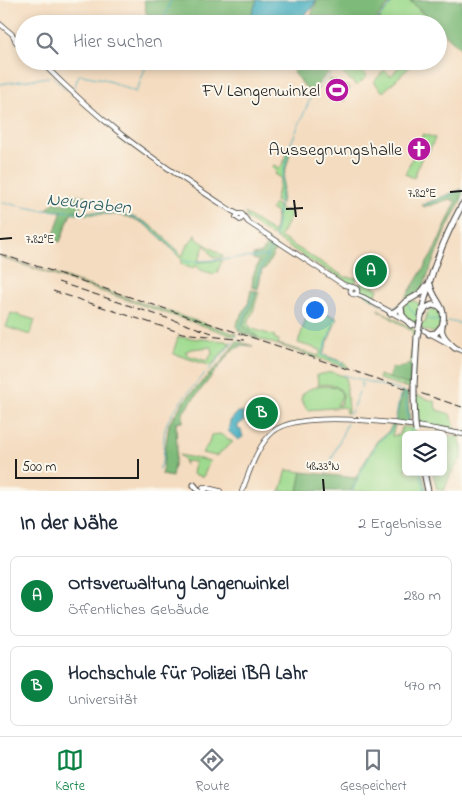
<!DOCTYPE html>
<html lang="de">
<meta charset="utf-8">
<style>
:root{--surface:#fff;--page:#f6f6f7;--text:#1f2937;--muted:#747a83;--line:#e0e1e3;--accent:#0b8043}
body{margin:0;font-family:"Indie Flower",sans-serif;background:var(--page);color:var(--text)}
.controls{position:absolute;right:15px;bottom:15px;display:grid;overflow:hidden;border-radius:8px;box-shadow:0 2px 8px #0003}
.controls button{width:45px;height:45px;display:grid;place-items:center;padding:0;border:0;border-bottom:1px solid var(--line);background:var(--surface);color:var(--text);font:25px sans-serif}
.scale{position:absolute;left:15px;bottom:12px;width:124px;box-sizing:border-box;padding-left:5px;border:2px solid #1c1c1c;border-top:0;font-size:14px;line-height:18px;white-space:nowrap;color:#1c1c1c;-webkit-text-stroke:4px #fbf7ec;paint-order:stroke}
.you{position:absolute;left:314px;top:309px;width:18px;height:18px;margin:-12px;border:4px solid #fff;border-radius:50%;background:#1a73e8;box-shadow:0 0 0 8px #1a73e833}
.badge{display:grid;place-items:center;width:32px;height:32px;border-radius:50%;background:var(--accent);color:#fff;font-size:16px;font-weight:700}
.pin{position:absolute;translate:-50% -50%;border:2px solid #fff;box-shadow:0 1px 5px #0006}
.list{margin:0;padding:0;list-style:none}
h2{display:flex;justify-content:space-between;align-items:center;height:65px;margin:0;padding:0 20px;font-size:21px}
h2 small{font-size:16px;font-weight:400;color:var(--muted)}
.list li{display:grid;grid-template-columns:32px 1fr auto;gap:15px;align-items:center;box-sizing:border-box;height:80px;margin:0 10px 10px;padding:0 10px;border:1px solid var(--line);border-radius:8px}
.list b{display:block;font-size:19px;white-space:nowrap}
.list p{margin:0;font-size:16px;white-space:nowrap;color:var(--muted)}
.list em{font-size:16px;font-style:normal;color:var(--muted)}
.icon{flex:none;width:28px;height:28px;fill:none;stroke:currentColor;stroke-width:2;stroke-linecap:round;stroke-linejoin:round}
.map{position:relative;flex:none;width:462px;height:491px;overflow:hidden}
.search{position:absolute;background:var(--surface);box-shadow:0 2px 8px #0003;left:15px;right:15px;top:15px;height:55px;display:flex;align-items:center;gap:12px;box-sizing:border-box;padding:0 18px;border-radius:28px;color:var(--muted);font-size:19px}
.sheet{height:245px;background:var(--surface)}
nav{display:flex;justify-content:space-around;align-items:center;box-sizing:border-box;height:70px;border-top:1px solid var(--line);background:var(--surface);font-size:14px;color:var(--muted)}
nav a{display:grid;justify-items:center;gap:2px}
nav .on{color:var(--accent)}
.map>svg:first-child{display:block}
.green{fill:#9eda8e;stroke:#5d7b55;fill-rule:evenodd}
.forest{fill:#7eba79;stroke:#4d6b4a}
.water{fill:#3facbe;stroke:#2e646d}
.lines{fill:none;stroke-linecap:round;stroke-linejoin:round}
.stream{stroke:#3facbe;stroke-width:1}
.secondary-casing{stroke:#3c3935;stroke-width:5.5}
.primary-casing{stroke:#3c3935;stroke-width:7}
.secondary{stroke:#fff;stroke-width:4}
.primary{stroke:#fff;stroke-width:5}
.rail{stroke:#1c1c1c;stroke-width:1;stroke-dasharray:8 4;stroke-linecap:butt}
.primary-bridge-casing{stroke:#3c3935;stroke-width:7;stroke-linecap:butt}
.primary-bridge{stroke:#fff;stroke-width:5}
.ticks{fill:none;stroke:#1c1c1c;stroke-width:2}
.labels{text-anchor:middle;stroke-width:4;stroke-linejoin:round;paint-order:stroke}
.poi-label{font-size:18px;fill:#1c1c1c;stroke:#fbf7ec;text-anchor:end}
.water-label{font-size:19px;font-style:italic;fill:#2c5d65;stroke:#fbf7ec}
.ticks-label{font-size:12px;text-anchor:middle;fill:#1c1c1c;stroke:#fbf7ec;stroke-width:4;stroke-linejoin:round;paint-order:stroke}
</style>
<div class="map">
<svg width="462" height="491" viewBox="0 0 462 491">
<rect width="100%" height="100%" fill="#fbf7ec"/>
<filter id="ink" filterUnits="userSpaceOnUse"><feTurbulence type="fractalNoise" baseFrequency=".02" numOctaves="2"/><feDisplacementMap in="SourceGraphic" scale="10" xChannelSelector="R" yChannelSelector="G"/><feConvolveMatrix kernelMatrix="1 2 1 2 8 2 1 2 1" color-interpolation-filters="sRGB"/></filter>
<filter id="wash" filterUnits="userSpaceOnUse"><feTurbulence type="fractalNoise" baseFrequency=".0096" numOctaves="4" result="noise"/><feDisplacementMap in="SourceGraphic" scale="20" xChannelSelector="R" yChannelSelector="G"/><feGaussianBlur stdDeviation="1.12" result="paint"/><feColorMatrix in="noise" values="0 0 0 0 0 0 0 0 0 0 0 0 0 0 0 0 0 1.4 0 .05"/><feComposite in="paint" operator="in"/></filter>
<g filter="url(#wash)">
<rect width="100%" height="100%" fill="#f4dcc0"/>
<path class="green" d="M 395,0 L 409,0 L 424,15 L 416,24 L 377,24 L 381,18 L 376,24 L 374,24 Z
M 347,61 L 350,61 L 367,76 L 357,86 L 339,70 Z
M 403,61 L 411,61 L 413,64 L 383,92 L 374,82 L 384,70 L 391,76 Z
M 330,79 L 350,88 L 344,101 L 324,92 Z
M 423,134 L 435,138 L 427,156 L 423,154 L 414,178 L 405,174 Z
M 288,145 L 292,146 L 284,176 L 281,204 L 275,201 L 281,178 L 275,174 L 277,171 L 272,168 L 274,165 L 280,168 L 285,160 Z
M 274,204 L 280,207 L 280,210 L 284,212 L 286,210 L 292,213 L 280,237 L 345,277 L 357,278 L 355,283 L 352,284 L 314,263 L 277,239 L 275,235 L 272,236 L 247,219 L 245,213 L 274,233 L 277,213 L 271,209 Z
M 72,211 C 101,213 131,209 155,229 C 165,237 173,248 183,256 L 185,249 L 196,234 L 197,239 L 223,256 L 222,258 L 213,257 L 205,244 L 198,262 L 222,260 L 217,273 L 214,274 L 200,270 L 197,266 L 194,266 L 193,269 L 181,264 L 182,260 C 168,246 153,226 134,219 C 118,212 89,215 71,214 Z
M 0,257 L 17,262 L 236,334 L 235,336 L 231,335 Z
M 367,272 L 371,273 L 370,277 L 374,280 L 372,286 L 378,289 L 374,300 L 358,289 Z
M 257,291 L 259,292 L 253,312 L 247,324 L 253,329 L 275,336 L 274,338 L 279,340 L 278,344 L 319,356 L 321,350 L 298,343 L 309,309 L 337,318 L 323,355 L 340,361 L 348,366 L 348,368 L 257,338 L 258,337 L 243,325 Z
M 409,301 L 415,301 L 419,304 L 420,308 L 416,326 L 404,317 L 403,306 Z
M 378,309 L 416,331 L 412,389 L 379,379 L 379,375 L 409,385 L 413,332 L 378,310 Z
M 432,309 L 437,310 L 440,318 L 442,319 L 440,326 L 434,333 L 421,329 L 422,323 L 425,323 L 427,313 Z
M 11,313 L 35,320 L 30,335 L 6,327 Z
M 178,337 L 226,341 L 229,343 L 231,342 L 211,366 L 174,354 L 173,353 ZM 211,347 L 212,354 L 207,361 L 190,356 L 185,352 L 191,349 Z
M 332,372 L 346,377 L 348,413 L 346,413 L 345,407 L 307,410 L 301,399 C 303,386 324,385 336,387 L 341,392 L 342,396 L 337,406 L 341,404 L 343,395 C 339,384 329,384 318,385 L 317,375 Z
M 415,395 L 436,402 L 435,406 L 437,410 L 450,414 L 456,430 L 417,425 Z
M 392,425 L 395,425 L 392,436 L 400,435 L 402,427 L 415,428 L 416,435 L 406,435 L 406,472 L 422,472 L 427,491 L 351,491 L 358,478 L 356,477 L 377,441 L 388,432 Z
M 220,434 L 233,442 L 216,456 L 202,453 L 209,443 L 211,435 Z
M 443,435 L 459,437 L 462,448 L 462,457 L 450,475 L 444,491 L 437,489 L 433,472 L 443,472 Z
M 179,455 L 210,461 L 203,477 L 193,474 L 195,462 L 186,461 L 185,465 L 184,459 Z
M 287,470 L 302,472 L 298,491 L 279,491 L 281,490 Z"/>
<path class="forest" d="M 144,0 L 257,0 L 248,24 L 148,24 Z
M 317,0 L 393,0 L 372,24 L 308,24 Z
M 410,0 L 462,0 L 462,50 L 438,27 L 438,24 L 435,24 Z
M 297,61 L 338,61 L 310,93 L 293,72 Z
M 462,189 L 462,198 L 444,234 L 423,287 L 419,292 L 404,300 L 433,253 L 456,202 L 450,199 L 429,206 L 428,205 L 424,207 L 422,205 Z
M 70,194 L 87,196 L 77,211 L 72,211 L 60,242 L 52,239 L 62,211 L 46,210 L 55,202 L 64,204 L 73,201 L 76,202 L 77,199 L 69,197 Z
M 269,241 L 277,247 L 266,268 L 262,270 L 258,289 L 252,287 L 253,276 L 259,261 L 253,259 L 253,255 L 262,253 Z
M 251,290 L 257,291 L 253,305 L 243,325 L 258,337 L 257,338 L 239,332 L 236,324 L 248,304 Z
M 237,341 L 253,346 L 240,345 L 240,347 L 233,349 L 188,406 L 183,413 L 183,422 L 176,423 L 177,449 L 172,477 L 162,475 L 162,471 L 169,424 L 184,401 L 222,361 Z
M 411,363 L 409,385 L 388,378 L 392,368 L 402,367 Z
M 401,392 L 408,393 L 410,425 L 395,423 L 401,395 L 404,396 L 401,394 Z
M 302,472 L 356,478 L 357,481 L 351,491 L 298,491 Z"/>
<path class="water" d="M 257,0 L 316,0 L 312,9 L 306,13 L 305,24 L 248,24 Z
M 238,412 L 243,412 L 244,421 L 238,425 L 238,429 L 241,430 L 243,437 L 238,440 L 228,431 L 230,421 Z"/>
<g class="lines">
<path class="stream" d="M 373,0 L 390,3
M 162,24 L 171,0
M 374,24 L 395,0
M 81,75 L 104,79 L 136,92
M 52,76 L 71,95
M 0,84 L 49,77
M 74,88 L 79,75
M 137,90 L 148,61
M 0,202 L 8,204
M 10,204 L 40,210 L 121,214 C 148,219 163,239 182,258
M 424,205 L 462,190
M 275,238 L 283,175 L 291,143 L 311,97 L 341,61
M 184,260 L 187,262 L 267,256
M 256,287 L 260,270 L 273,245
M 363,292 C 372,298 388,314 399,305
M 407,304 L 416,316
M 336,318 L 322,355 L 342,363 L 343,367
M 428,319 L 440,321
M 448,321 L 462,324
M 239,330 L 255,292
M 236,337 L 237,335
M 344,375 L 405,392 L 408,422
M 361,388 L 362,383
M 353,407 L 359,392
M 350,414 L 352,410
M 395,421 L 400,395
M 411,430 L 412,435
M 159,469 C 168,455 160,435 168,421 C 185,390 214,368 234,340
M 420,472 L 425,490
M 326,473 L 347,423
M 358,477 L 378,442 L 390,432 L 393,426
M 352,491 L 358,479"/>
</g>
</g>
<g filter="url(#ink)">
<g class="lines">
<g class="secondary-casing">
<path id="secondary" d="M 0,24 L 12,34 L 15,39
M15 40a3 3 0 1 1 6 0a3 3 0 1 1-6 0Z
M 40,61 C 66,87 93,112 122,135 C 157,162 195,187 232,211 L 238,214
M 243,217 L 240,220 L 236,217 L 238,214 L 242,214 L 248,222 L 254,226 L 344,285 L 353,287
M350.5 291a3.5 3.5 0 1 1 7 0a3.5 3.5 0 1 1-7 0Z
M 355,294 L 363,297 L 462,351
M 203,487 L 220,491
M 242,491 C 250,471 257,445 274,431 C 305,407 424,426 462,434"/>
</g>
<g class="primary-casing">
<path id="primary" d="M 430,284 C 432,295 438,300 442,309 C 449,328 430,326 455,348
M 401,307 L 402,315 L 411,325
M 390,313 C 399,312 400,305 407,301 C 415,296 421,295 426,286
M 423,313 L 426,308 L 432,305 L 440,307
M 420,322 C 427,281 442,242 462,205
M 429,334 L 436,333 L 441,327
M 414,385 L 417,337
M 414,398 L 415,423
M 424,472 L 428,491
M 194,485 L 199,491
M 204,491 L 206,488"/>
</g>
<use href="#secondary" class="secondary"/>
<use href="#primary" class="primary"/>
<path class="rail" d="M 0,254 L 462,407
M 58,282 L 212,333
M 53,291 L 182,333 L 244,340"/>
<g class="primary-bridge-casing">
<path id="primary-bridge" d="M 417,337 L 420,322
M 414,385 L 414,398
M 415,423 L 416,431"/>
</g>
<use href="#primary-bridge" class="primary-bridge"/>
</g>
</g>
<path class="ticks" d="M 450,192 L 462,191M 294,200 L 296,217M 286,209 L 303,208M 0,239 L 12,238M 323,479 L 324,491"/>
<defs>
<g id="stadium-disc" transform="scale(1.25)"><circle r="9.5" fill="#b5179e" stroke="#fbf7ec"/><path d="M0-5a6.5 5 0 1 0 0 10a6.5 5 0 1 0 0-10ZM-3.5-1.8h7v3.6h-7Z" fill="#fff"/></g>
<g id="church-disc" transform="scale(1.25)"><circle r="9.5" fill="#b5179e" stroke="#fbf7ec"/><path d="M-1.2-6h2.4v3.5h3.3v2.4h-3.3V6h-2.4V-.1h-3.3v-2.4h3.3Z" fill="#fff"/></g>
</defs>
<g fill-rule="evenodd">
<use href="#stadium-disc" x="337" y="90"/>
<use href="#church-disc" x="419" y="149"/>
</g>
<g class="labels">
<g class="poi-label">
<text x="320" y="96">FV Langenwinkel</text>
<text x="402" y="155">Aussegnungshalle</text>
</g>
<g class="water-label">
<text transform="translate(89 202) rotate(6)" y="7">Neugraben</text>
</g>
</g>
<g class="ticks-label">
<text x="422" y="197">7.82°E</text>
<text x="40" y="243">7.82°E</text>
<text x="323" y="470">48.33°N</text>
</g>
</svg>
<div class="controls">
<button><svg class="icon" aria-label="layers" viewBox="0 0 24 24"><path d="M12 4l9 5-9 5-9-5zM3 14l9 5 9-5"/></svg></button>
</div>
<div class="scale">500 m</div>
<div class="you"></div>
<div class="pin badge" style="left:371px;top:271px">A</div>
<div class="pin badge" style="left:262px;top:413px">B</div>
<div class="search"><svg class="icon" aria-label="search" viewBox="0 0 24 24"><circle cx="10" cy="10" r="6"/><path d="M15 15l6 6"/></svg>Hier suchen</div>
</div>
<section class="sheet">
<h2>In der Nähe<small>2 Ergebnisse</small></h2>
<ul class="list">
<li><span class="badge">A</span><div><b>Ortsverwaltung Langenwinkel</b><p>Öffentliches Gebäude</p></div><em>280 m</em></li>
<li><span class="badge">B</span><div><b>Hochschule für Polizei IBA Lahr</b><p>Universität</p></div><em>470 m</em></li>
</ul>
</section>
<nav>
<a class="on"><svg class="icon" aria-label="map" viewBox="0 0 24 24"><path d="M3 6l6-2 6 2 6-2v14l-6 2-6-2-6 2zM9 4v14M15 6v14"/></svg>Karte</a>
<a><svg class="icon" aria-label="directions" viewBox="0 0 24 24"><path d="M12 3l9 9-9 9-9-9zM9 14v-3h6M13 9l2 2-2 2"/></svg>Route</a>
<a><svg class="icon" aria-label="saved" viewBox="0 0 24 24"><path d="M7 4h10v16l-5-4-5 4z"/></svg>Gespeichert</a>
</nav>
